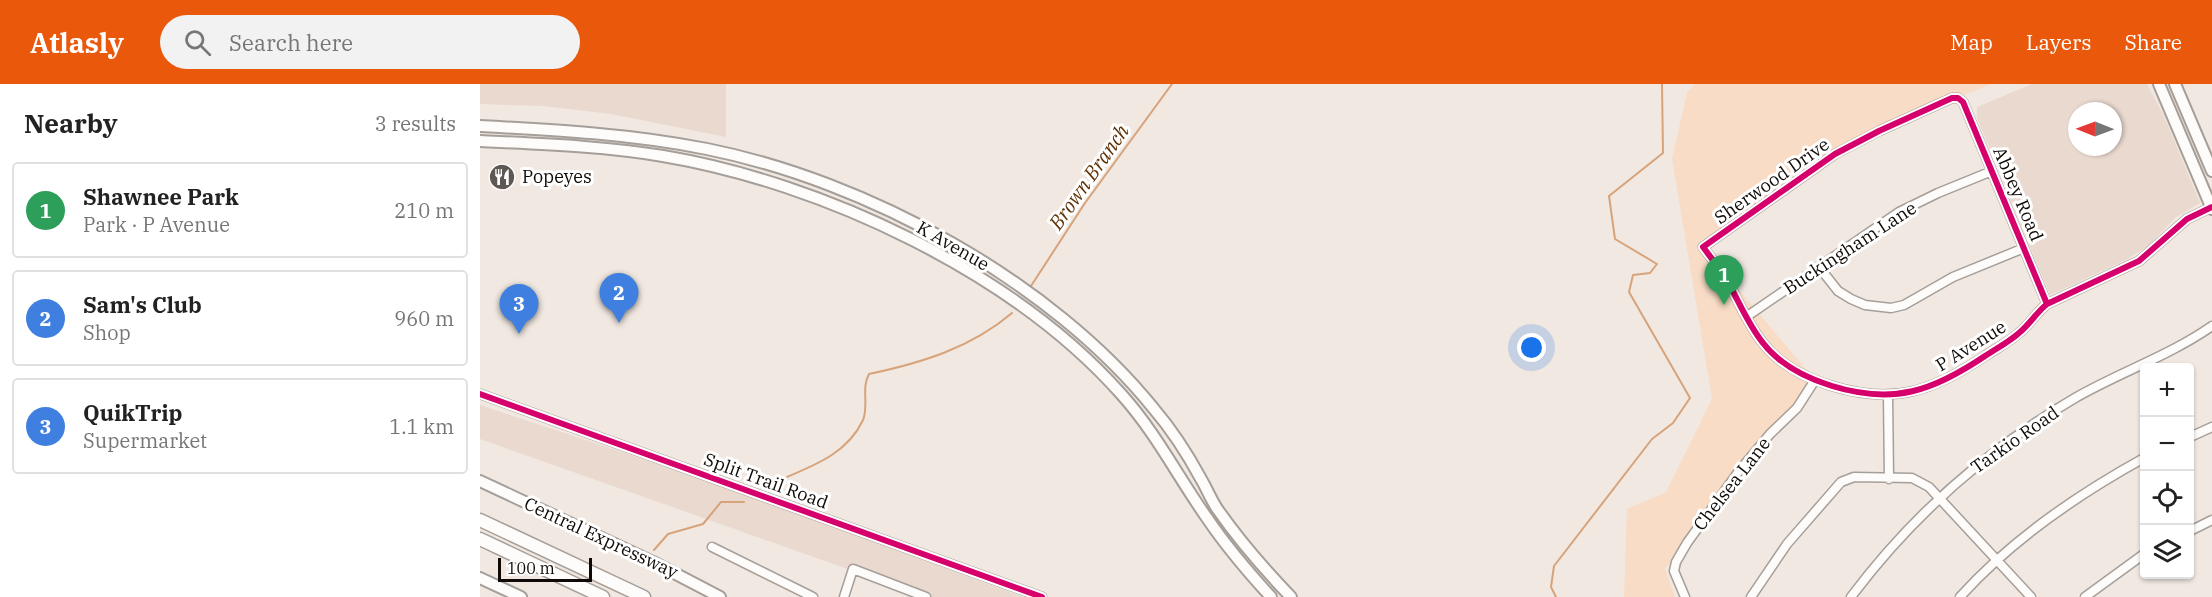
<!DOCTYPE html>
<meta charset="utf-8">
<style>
:root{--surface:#fff;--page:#f2f2f2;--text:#222;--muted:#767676;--line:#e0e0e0;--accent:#ea580c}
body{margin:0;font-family:"IBM Plex Serif",serif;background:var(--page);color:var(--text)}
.controls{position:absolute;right:18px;bottom:18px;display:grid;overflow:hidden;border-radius:6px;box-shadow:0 2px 4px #0004}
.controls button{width:54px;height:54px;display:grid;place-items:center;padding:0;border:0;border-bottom:2px solid var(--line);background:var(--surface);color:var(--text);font:30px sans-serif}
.compass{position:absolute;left:1588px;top:18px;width:54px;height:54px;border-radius:50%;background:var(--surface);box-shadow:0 2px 4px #0004;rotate:271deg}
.scale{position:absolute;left:18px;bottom:15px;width:94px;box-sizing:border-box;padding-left:6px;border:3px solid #0f0a07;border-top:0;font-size:16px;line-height:21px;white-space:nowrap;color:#0f0a07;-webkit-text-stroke:4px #fff;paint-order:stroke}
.you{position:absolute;left:1052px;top:264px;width:21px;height:21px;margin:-15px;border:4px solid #fff;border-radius:50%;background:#1a73e8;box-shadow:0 0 0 9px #1a73e833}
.badge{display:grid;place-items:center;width:39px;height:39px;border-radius:50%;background:var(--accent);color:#fff;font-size:20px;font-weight:700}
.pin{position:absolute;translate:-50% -50px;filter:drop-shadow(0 2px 3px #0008)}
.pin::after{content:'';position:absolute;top:32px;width:21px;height:18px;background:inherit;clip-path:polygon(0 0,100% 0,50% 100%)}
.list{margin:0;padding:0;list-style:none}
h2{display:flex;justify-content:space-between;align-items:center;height:78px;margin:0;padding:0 24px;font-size:26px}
h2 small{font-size:20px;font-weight:400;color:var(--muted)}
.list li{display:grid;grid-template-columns:39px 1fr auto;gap:18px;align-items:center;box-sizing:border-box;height:96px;margin:0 12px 12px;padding:0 12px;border:2px solid var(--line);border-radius:6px}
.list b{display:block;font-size:22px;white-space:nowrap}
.list p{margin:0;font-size:20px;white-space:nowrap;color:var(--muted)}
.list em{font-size:20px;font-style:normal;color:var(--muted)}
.icon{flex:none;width:33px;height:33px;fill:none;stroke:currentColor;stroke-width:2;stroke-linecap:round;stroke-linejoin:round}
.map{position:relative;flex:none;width:1732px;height:513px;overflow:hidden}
header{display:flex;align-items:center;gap:36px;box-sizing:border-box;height:84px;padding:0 30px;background:var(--accent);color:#fff}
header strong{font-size:28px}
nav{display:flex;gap:33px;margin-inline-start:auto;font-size:21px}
.search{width:420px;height:54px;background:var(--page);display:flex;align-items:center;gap:15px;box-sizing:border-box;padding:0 21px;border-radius:33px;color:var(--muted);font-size:22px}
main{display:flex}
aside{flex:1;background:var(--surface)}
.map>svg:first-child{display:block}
.built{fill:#ead9cf;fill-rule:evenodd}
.green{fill:#f8dcc6}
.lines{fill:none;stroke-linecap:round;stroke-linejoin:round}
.stream{stroke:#d6a37b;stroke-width:2}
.minor-casing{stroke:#a59e99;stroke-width:11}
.major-casing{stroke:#a59e99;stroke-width:14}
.highway-casing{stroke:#a59e99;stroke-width:15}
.minor{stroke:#fdfcfa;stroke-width:8}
.major{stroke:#fdfcfa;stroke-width:10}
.highway{stroke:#fdfcfa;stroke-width:12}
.cycleway-casing{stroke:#fff;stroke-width:10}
.cycleway{stroke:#d6006c;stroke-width:6}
.labels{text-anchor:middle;stroke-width:6;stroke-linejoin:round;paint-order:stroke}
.poi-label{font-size:18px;fill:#0f0a07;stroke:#fff;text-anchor:start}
.street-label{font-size:18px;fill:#0f0a07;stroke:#fff}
.water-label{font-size:20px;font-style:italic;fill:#5f3205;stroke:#fff}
</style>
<header>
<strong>Atlasly</strong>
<div class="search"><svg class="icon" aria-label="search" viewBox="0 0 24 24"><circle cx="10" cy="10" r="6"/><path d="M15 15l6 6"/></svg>Search here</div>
<nav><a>Map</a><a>Layers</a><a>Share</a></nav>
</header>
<main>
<aside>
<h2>Nearby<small>3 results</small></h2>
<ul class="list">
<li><span class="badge" style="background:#2e9e5b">1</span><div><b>Shawnee Park</b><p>Park · P Avenue</p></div><em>210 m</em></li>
<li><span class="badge" style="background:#3f7fe0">2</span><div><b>Sam's Club</b><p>Shop</p></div><em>960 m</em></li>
<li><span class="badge" style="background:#3f7fe0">3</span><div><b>QuikTrip</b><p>Supermarket</p></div><em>1.1 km</em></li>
</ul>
</aside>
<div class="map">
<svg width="1732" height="513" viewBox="0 0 1732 513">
<rect width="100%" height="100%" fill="#f1e8e1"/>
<path class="built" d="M 0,0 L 246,0 L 246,53 L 131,30 L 63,22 L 0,20 Z
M 1552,0 L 1667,0 L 1684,32 L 1720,119 L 1696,133 L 1668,162 L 1644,177 L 1570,211 L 1497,34 L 1497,23 ZM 1597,27 L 1633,27 L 1633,63 L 1597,63 Z
M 0,321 L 229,397 L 543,513 L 447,513 L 0,355 Z"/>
<path class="green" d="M 1215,0 L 1511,0 L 1375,55 L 1223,163 L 1335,296 L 1185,485 L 1195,513 L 1144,513 L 1147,425 L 1186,408 L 1232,315 L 1192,75 L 1207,9 Z"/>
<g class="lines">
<path class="stream" d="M 551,202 L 605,119 L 692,0
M 293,399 C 326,384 366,373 383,336 C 389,322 381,304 389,290 C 441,279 491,264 532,229
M 174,466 L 188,450 L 223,440 L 241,418 L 264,418
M 1076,513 L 1071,503 L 1074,482 L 1172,355 L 1193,339 L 1210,314 L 1149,208 L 1153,191 L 1170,189 L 1177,180 L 1135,155 L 1129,112 L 1183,69 L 1182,0"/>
<g class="minor-casing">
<path id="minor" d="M 1339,183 L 1358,207 L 1371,215 L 1385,221 L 1411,224 L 1424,221 L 1473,193 L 1544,164
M 1567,220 L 1483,18 L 1478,14 L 1472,14 L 1399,47 L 1355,70 L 1223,163 C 1232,175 1242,187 1249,200 C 1260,220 1269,242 1283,259 C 1300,281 1326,294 1352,302 C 1414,321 1453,307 1505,272 C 1517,264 1529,258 1539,249 C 1550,240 1556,229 1567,220 L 1659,177 L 1707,135 L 1732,123
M 1266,233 L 1419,128 L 1458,109 L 1512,87
M 0,310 L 562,513
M 1408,311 L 1409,395
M 1710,353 L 1732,343
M 1710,447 L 1732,436
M 232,463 L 333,513
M 364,513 L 373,485 L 446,513
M 1205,513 L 1194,487 L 1196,478 L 1207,459 L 1259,387 L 1290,350 L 1317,324 L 1335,296
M 1271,513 L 1307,460 L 1361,398 L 1374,393 L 1432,394 L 1449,403 L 1551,513
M 1371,513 C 1431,433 1508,365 1595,314 C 1640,288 1689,272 1732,242
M 1480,513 C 1532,455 1597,411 1664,374
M 1605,513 L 1664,470"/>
</g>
<g class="major-casing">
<path id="major" d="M 1679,0 L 1732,125
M 1695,0 L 1732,87
M 0,42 C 76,46 152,50 227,65 C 387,97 571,197 674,325 C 692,346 708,371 721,395 C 727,405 731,416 738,426 C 759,456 785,486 811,513
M 0,57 C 61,60 122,62 183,72 C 343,99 533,188 642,311 C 676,349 698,393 727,434 C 746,462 768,488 791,513
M 0,397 L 173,478 L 240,513
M 0,494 L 41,513"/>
</g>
<g class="highway-casing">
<path id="highway" d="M 0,436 L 164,513
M 0,455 L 123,513"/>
</g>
<use href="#minor" class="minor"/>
<use href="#major" class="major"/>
<use href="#highway" class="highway"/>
<g class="cycleway-casing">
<path id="cycleway" d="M 1567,220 L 1483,18 L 1478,14 L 1472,14 L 1399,47 L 1355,70 L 1223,163 C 1232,175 1242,187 1249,200 C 1260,220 1269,242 1283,259 C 1300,281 1326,294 1352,302 C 1414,321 1453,307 1505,272 C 1517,264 1529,258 1539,249 C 1550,240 1556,229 1567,220 L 1659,177 L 1707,135 L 1732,123
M 0,310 L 562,513"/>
</g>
<use href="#cycleway" class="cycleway"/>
</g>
<defs>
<g id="restaurant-disc" transform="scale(1.35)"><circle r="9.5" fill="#5e5853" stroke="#fff"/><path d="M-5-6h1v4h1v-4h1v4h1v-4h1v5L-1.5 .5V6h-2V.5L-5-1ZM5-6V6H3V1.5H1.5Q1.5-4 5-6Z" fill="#fff"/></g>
</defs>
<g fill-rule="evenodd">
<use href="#restaurant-disc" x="22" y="93"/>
</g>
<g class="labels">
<g class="poi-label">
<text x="42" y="99">Popeyes</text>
</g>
<g class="street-label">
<text transform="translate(1292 97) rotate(-35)" y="6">Sherwood Drive</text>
<text transform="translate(1538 110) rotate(67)" y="6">Abbey Road</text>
<text transform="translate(473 162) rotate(30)" y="6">K Avenue</text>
<text transform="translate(1370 164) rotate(-33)" y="6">Buckingham Lane</text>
<text transform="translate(1491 262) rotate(-32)" y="6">P Avenue</text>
<text transform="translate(1535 356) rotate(-35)" y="6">Tarkio Road</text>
<text transform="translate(286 397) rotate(20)" y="6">Split Trail Road</text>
<text transform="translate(1252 400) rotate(-52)" y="6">Chelsea Lane</text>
<text transform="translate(121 454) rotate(25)" y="6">Central Expressway</text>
</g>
<g class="water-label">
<text transform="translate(609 93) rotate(-55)" y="7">Brown Branch</text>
</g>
</g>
</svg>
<div class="controls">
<button>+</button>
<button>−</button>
<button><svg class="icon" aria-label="locate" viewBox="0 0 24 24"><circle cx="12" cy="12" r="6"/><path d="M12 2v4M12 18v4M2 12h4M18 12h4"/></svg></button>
<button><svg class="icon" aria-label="layers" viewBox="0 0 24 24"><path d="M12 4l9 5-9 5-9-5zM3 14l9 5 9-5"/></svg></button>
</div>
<svg class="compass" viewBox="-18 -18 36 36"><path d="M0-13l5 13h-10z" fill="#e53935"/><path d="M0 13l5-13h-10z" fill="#767676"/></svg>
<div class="scale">100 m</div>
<div class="you"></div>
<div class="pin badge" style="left:1244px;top:221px;background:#2e9e5b">1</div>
<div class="pin badge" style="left:139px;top:239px;background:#3f7fe0">2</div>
<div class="pin badge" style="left:39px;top:250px;background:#3f7fe0">3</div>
</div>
</main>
